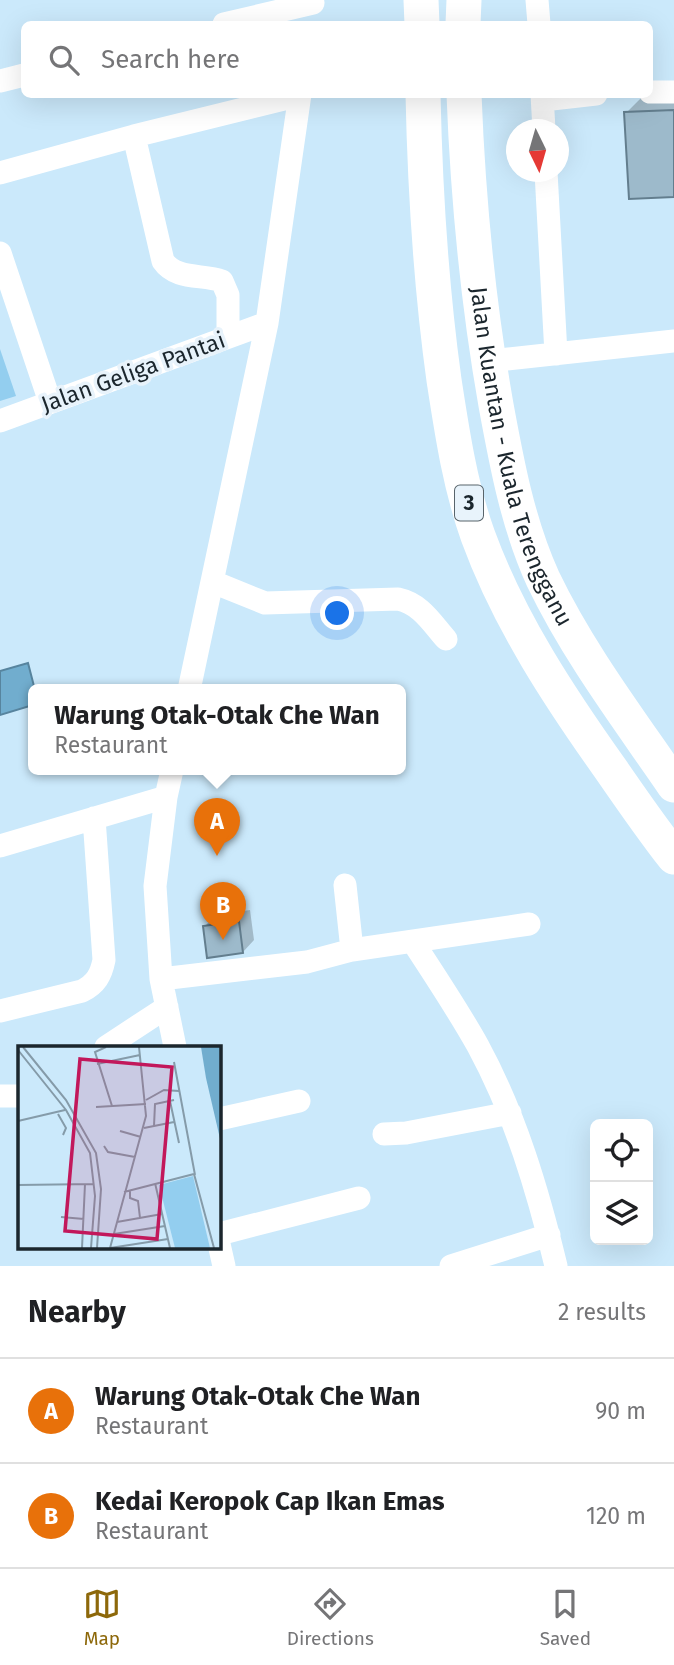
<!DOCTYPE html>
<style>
:root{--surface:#fff;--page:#f2f2f2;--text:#202124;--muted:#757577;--line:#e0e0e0;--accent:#8d680a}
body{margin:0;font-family:"Fira Sans",sans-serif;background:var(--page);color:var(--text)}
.controls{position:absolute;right:21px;bottom:21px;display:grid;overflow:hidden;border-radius:10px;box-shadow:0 7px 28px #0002}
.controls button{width:63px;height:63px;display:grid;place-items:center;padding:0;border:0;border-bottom:2px solid var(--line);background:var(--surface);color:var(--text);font:35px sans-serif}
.compass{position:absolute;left:506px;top:119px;width:63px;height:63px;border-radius:50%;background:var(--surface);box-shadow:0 7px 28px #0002;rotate:175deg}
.you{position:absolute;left:338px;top:614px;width:24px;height:24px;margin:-18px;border:5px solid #fff;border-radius:50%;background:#1a73e8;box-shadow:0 0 0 10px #1a73e833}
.badge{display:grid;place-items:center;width:46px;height:46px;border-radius:50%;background:var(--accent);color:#fff;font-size:23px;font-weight:700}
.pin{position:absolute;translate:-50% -58px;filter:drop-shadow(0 2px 4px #0008)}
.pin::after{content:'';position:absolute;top:37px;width:24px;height:21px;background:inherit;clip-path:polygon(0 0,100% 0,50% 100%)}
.popup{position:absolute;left:28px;top:684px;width:378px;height:91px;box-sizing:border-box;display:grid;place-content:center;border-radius:10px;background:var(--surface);filter:drop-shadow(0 2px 5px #0005);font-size:23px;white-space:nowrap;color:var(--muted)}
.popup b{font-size:26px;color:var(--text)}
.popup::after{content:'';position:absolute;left:50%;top:100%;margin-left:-14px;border:14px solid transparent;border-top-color:var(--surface)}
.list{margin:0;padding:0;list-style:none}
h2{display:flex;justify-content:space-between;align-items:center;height:91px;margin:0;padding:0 28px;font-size:30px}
h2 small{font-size:23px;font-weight:400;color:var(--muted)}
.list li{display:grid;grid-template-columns:46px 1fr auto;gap:21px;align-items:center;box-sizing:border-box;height:105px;padding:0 28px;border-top:2px solid var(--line)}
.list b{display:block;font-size:26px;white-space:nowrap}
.list p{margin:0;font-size:23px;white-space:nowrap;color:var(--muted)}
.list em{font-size:23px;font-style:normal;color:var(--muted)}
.icon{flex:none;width:38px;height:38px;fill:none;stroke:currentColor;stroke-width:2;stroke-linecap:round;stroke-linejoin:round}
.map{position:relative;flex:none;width:674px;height:1266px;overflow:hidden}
.search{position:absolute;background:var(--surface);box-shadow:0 7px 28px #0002;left:21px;right:21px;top:21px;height:77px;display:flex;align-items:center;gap:18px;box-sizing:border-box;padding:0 24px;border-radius:10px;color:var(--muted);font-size:26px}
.sheet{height:301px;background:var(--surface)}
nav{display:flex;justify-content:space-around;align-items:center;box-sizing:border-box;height:98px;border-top:2px solid var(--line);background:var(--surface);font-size:19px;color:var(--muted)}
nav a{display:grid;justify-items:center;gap:4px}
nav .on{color:var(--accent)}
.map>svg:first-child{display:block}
.green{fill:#93ceef}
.water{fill:#71adce;stroke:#57849e;stroke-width:2}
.shadow{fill:#0003}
.building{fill:#9dbacb;stroke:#637e8e;stroke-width:2}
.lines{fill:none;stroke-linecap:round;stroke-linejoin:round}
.minor{stroke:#fff;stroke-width:23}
.highway{stroke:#fff;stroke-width:35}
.labels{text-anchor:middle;stroke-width:7;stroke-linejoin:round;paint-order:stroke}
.shield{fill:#e8f3fb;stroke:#58646b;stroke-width:2}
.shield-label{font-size:21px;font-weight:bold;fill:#1b262d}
.street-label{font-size:23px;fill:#1b262d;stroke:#e8f3fb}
.inset-road{fill:none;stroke:#859ba9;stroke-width:2}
.view{fill:#c2185b;fill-opacity:0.15;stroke:#c2185b;stroke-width:3.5}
.inset-edge{fill:none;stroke:#1b262d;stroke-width:3.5}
</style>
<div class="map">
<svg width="674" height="1266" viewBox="0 0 674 1266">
<rect width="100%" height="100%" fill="#cbe9fb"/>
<path class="green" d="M 0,349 L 16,396 L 0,401 Z"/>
<path class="water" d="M 28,663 L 35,690 L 33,705 L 0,715 L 0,671 Z"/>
<path class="shadow" d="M 674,96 L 674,195 L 626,113 L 641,98 Z
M 250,910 L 254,940 L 243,952 L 204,927 L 216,915 Z"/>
<path class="building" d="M 674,110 L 674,197 L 629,199 L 624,112 Z
M 239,921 L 243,953 L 207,958 L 203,926 Z"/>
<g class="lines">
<path class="minor" d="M 537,0 L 539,24
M 224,24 L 313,3
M 0,81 L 24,75
M 650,92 L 674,92
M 542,94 L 544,130
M 543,100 L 596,94
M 134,136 L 163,261 C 176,280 202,274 222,281 L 228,295 L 228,337
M 546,172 L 556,354
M 0,173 L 134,136 L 300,95
M 0,253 L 50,402
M 489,361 L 674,341
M 0,421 L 267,323
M 213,582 L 265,603 L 398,599 C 421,604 431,622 446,639
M 189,690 L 267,323 L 300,94
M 172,770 L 166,797 L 155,886 L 161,979 L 175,1047
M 0,846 L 166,797
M 345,885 L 352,950
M 413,942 C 435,976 458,1010 478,1046 C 515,1114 538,1191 556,1266
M 161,979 L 307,962 L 352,950 L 529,924
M 0,1011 L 82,991 C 96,984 101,975 104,960 L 94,818
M 106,1047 L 167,1007
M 0,1096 L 19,1096
M 219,1119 L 299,1101
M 384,1134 L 406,1133 L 510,1113
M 219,1234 L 359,1198
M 219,1244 L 224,1266
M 451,1266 L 549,1235"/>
<g class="highway">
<path d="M 421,0 L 422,24"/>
<path d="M 463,24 L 464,0"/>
<path d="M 423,94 C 425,190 431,286 444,380 C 452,432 460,486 478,536 C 509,621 560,698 612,771 C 632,800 652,829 674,857"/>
<path id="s1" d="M 464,94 C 468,199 478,303 496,405 C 507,465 518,524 543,579 C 578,652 628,718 674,785"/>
</g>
</g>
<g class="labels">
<rect class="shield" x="455" y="485.5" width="28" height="35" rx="5"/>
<g class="shield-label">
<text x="469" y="510">3</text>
</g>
<g class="street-label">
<text transform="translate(133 372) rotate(-20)" y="8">Jalan Geliga Pantai</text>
<text dy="8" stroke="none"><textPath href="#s1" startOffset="369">Jalan Kuantan - Kuala Terengganu</textPath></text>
</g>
</g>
<g transform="translate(18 1046)">
<rect width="203" height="203" fill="#cbe9fb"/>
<path d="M 175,130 L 192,202 L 157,202 L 141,139 Z" fill="#93ceef"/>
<path d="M 183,1 L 203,1 L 203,97 L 188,32 Z" fill="#71adce"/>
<path class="inset-road" d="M 5,1 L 48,54 L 78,107 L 83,143 L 79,202M 88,1 L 77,6 L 94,60M 0,4 L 48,64 L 72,107 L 77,150 L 73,202M 156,16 L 177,129M 79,18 L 122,9M 128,54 L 146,44 L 161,45M 152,55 L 161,97M 78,61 L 128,58M 40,68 L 48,82 L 45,89M 0,75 L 47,64M 136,80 L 137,58 L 156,54M 126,82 L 156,76M 102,85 L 123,91M 86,100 L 90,106 L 117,111M 137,137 L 152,202M 0,139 L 76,138M 112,144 L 112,152 L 120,155 L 122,172M 106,146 L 176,128 L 196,202M 43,171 L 66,173M 99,176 L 144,168M 96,188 L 147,180M 64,202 L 67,138M 92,202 L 128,70 L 121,1M 92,202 L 150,193"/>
<path class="view" d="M 62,13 L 154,21 L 139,193 L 47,185 Z"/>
<rect width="203" height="203" class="inset-edge"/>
</g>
</svg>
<div class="controls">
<button><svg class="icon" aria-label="locate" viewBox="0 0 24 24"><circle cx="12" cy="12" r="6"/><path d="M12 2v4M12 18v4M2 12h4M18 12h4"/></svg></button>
<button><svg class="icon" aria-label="layers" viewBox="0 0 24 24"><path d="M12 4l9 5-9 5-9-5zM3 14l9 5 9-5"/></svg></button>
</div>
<svg class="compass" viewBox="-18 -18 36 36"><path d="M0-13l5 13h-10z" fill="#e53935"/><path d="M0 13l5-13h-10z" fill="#757577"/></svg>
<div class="you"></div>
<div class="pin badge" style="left:217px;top:856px;background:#e8710a">A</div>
<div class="popup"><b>Warung Otak-Otak Che Wan</b>Restaurant</div>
<div class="pin badge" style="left:223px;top:940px;background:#e8710a">B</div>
<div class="search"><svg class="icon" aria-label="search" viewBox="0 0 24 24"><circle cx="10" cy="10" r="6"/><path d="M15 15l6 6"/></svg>Search here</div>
</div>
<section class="sheet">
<h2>Nearby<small>2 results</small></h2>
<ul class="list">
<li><span class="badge" style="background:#e8710a">A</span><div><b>Warung Otak-Otak Che Wan</b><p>Restaurant</p></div><em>90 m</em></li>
<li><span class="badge" style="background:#e8710a">B</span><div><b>Kedai Keropok Cap Ikan Emas</b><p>Restaurant</p></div><em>120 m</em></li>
</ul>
</section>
<nav>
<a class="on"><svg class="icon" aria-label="map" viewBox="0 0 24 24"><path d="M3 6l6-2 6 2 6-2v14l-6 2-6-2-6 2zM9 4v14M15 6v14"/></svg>Map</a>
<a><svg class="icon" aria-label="directions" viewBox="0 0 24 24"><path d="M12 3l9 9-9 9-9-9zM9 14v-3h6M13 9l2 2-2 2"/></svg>Directions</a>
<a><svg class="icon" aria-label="saved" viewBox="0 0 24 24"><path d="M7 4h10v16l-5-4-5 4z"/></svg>Saved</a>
</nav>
